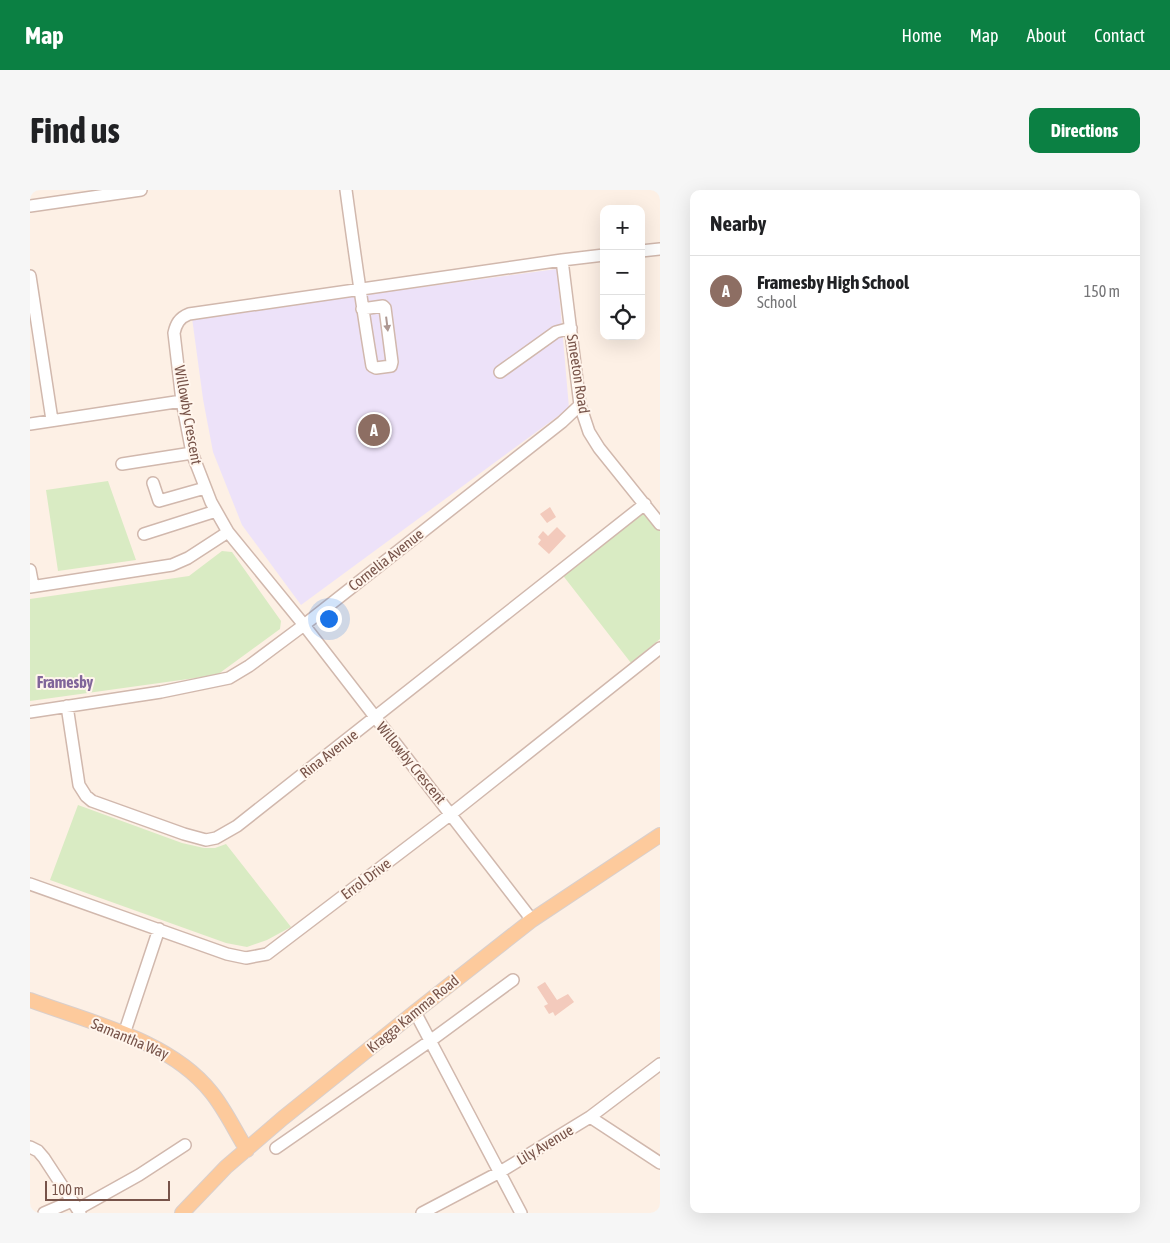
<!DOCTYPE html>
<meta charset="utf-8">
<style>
:root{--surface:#fff;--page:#f6f6f6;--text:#202124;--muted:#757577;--line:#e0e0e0;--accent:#0b8043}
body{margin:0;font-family:"Asap Condensed",sans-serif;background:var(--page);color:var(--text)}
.controls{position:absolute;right:15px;top:15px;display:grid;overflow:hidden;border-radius:10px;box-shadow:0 5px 20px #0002}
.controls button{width:45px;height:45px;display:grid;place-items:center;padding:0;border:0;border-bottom:1px solid var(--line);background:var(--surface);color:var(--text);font:25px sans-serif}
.scale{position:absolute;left:15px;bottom:12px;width:125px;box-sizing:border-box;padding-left:5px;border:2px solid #775349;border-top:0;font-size:14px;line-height:18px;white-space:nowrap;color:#775349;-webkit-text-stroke:4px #fff5ec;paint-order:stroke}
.you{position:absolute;left:298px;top:428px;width:18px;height:18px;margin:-12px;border:4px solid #fff;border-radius:50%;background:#1a73e8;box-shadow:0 0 0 8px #1a73e833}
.badge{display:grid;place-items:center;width:32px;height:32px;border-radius:50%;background:var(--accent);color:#fff;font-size:16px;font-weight:700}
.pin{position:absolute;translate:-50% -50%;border:2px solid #fff;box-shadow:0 1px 5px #0006}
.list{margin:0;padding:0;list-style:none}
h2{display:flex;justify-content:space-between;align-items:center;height:65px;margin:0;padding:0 20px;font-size:21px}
h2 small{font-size:16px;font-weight:400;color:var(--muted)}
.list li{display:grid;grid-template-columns:32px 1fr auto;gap:15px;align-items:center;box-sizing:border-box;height:70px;padding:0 20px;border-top:1px solid var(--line)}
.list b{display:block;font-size:19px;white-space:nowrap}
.list p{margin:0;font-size:16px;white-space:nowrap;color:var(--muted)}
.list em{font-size:16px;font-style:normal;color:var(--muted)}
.icon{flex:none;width:28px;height:28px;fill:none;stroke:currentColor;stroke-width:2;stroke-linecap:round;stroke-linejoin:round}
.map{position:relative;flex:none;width:630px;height:1023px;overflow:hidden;border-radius:10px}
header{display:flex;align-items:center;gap:30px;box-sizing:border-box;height:70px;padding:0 25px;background:var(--accent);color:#fff}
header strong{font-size:24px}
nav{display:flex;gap:28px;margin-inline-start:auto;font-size:18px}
.intro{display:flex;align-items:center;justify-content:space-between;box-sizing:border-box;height:120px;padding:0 30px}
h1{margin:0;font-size:35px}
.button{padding:12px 22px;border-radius:10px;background:var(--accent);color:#fff;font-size:18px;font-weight:700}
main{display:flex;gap:30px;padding:0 30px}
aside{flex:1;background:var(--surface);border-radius:10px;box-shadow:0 5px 20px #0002}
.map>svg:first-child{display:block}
.education{fill:#ede2f9}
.green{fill:#d9ebc3}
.building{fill:#f3cabc}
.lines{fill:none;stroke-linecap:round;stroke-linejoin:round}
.minor-casing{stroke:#d1b8ad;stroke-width:14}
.major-casing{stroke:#d9cfcc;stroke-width:16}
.minor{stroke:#fff;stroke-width:11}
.major{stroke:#fdca9c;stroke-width:14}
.oneway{fill:#ad9892}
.labels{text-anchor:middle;stroke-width:4;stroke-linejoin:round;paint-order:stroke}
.street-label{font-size:15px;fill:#775349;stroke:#fff5ec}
.neighbourhood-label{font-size:16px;font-weight:bold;fill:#80659a;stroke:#fff5ec}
</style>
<header>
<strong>Map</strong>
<nav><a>Home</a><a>Map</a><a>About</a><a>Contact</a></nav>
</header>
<div class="intro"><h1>Find us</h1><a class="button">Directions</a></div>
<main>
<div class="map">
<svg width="630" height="1023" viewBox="0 0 630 1023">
<rect width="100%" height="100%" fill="#fdf0e5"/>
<path class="education" d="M 527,79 L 539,218 L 271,415 L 212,335 L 183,262 L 173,209 L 162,128 Z"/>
<path class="green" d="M 78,291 L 106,370 L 28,381 L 16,300 Z
M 614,320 L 630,340 L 630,449 L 601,473 L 531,383 Z
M 192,361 L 202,362 L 251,431 L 250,439 L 187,485 L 0,511 L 0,409 L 159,386 Z
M 48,615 L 152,653 L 174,658 L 185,658 L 196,654 L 261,737 L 237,750 L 217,757 L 196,753 L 20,690 Z"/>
<path class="building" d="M 520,317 L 526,327 L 517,333 L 510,324 Z
M 527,337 L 536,346 L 519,364 L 508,354 L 511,350 L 508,347 L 513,341 L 518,346 Z
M 515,792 L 527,810 L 538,804 L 544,812 L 525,826 L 523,822 L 519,824 L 514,816 L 518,814 L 507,797 Z"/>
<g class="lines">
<g class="minor-casing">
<path id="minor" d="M 316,0 C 324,59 332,117 342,176 L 346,178 L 361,176 L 362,172 L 355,118 L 353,116 L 332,119
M 0,16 L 111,0
M 611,61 L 630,59
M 532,70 L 550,215 L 559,242 L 569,258 L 630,334
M 0,86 L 22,230
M 470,182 L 526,142 L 541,138
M 0,234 L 152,211
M 92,274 L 162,263
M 123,293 L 129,311 L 175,298
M 114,344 L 186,321
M 0,380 L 3,396
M 0,397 L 142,375 L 158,368 L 198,342
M 37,516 L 49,595 L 56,606 L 62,611 L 154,644 L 176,650 L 186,648 L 207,636 L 615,314
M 0,522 L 131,502 L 199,488 L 219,476 L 274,435 L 532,232 L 550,215
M 0,694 L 197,764 L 216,768 L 237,764 L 421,624 L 630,458
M 502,730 L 274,435 L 198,342 L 181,312 L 162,263 L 152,211 L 144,143 C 146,134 149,128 159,124 L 532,70 L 574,65
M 385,822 L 491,1023
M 94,844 L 129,739
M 560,927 L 630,973
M 0,957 L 8,961 L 14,968 L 50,1023
M 246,958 L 400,851 L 483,790
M 48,1019 L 109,985 L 155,955
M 14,1023 L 42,1011
M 392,1023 L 470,982 L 560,927 L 630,874"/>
</g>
<g class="major-casing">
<path id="major" d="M 0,810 C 59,832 140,850 181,902 C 195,919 205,941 217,960
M 152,1023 L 196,977 L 253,928 L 385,822 L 502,730 L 630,645"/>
</g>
<use href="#minor" class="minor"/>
<use href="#major" class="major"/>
</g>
<defs><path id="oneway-solid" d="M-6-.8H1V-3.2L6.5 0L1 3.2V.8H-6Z" transform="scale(1.25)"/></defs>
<use class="oneway" href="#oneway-solid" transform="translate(357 134) rotate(83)"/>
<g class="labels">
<g class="street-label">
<text transform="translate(548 184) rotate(81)" y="5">Smeeton Road</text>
<text transform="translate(158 225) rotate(80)" y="5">Willowby Crescent</text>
<text transform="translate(356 370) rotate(-38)" y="5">Cornelia Avenue</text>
<text transform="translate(299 564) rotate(-38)" y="5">Rina Avenue</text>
<text transform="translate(381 573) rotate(51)" y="5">Willowby Crescent</text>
<text transform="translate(336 689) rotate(-37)" y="5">Errol Drive</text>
<text transform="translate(383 824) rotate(-39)" y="5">Kragga Kamma Road</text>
<text transform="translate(100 849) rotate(23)" y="5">Samantha Way</text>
<text transform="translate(515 955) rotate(-31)" y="5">Lily Avenue</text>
</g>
<g class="neighbourhood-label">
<text x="35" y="498">Framesby</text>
</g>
</g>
</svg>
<div class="controls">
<button>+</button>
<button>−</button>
<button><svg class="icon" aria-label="locate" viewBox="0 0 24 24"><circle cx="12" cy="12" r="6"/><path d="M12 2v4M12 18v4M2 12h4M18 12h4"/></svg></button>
</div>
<div class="scale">100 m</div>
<div class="you"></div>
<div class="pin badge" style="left:344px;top:240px;background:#8d6e63">A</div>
</div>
<aside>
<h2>Nearby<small></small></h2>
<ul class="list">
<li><span class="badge" style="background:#8d6e63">A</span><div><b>Framesby High School</b><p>School</p></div><em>150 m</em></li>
</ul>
</aside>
</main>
